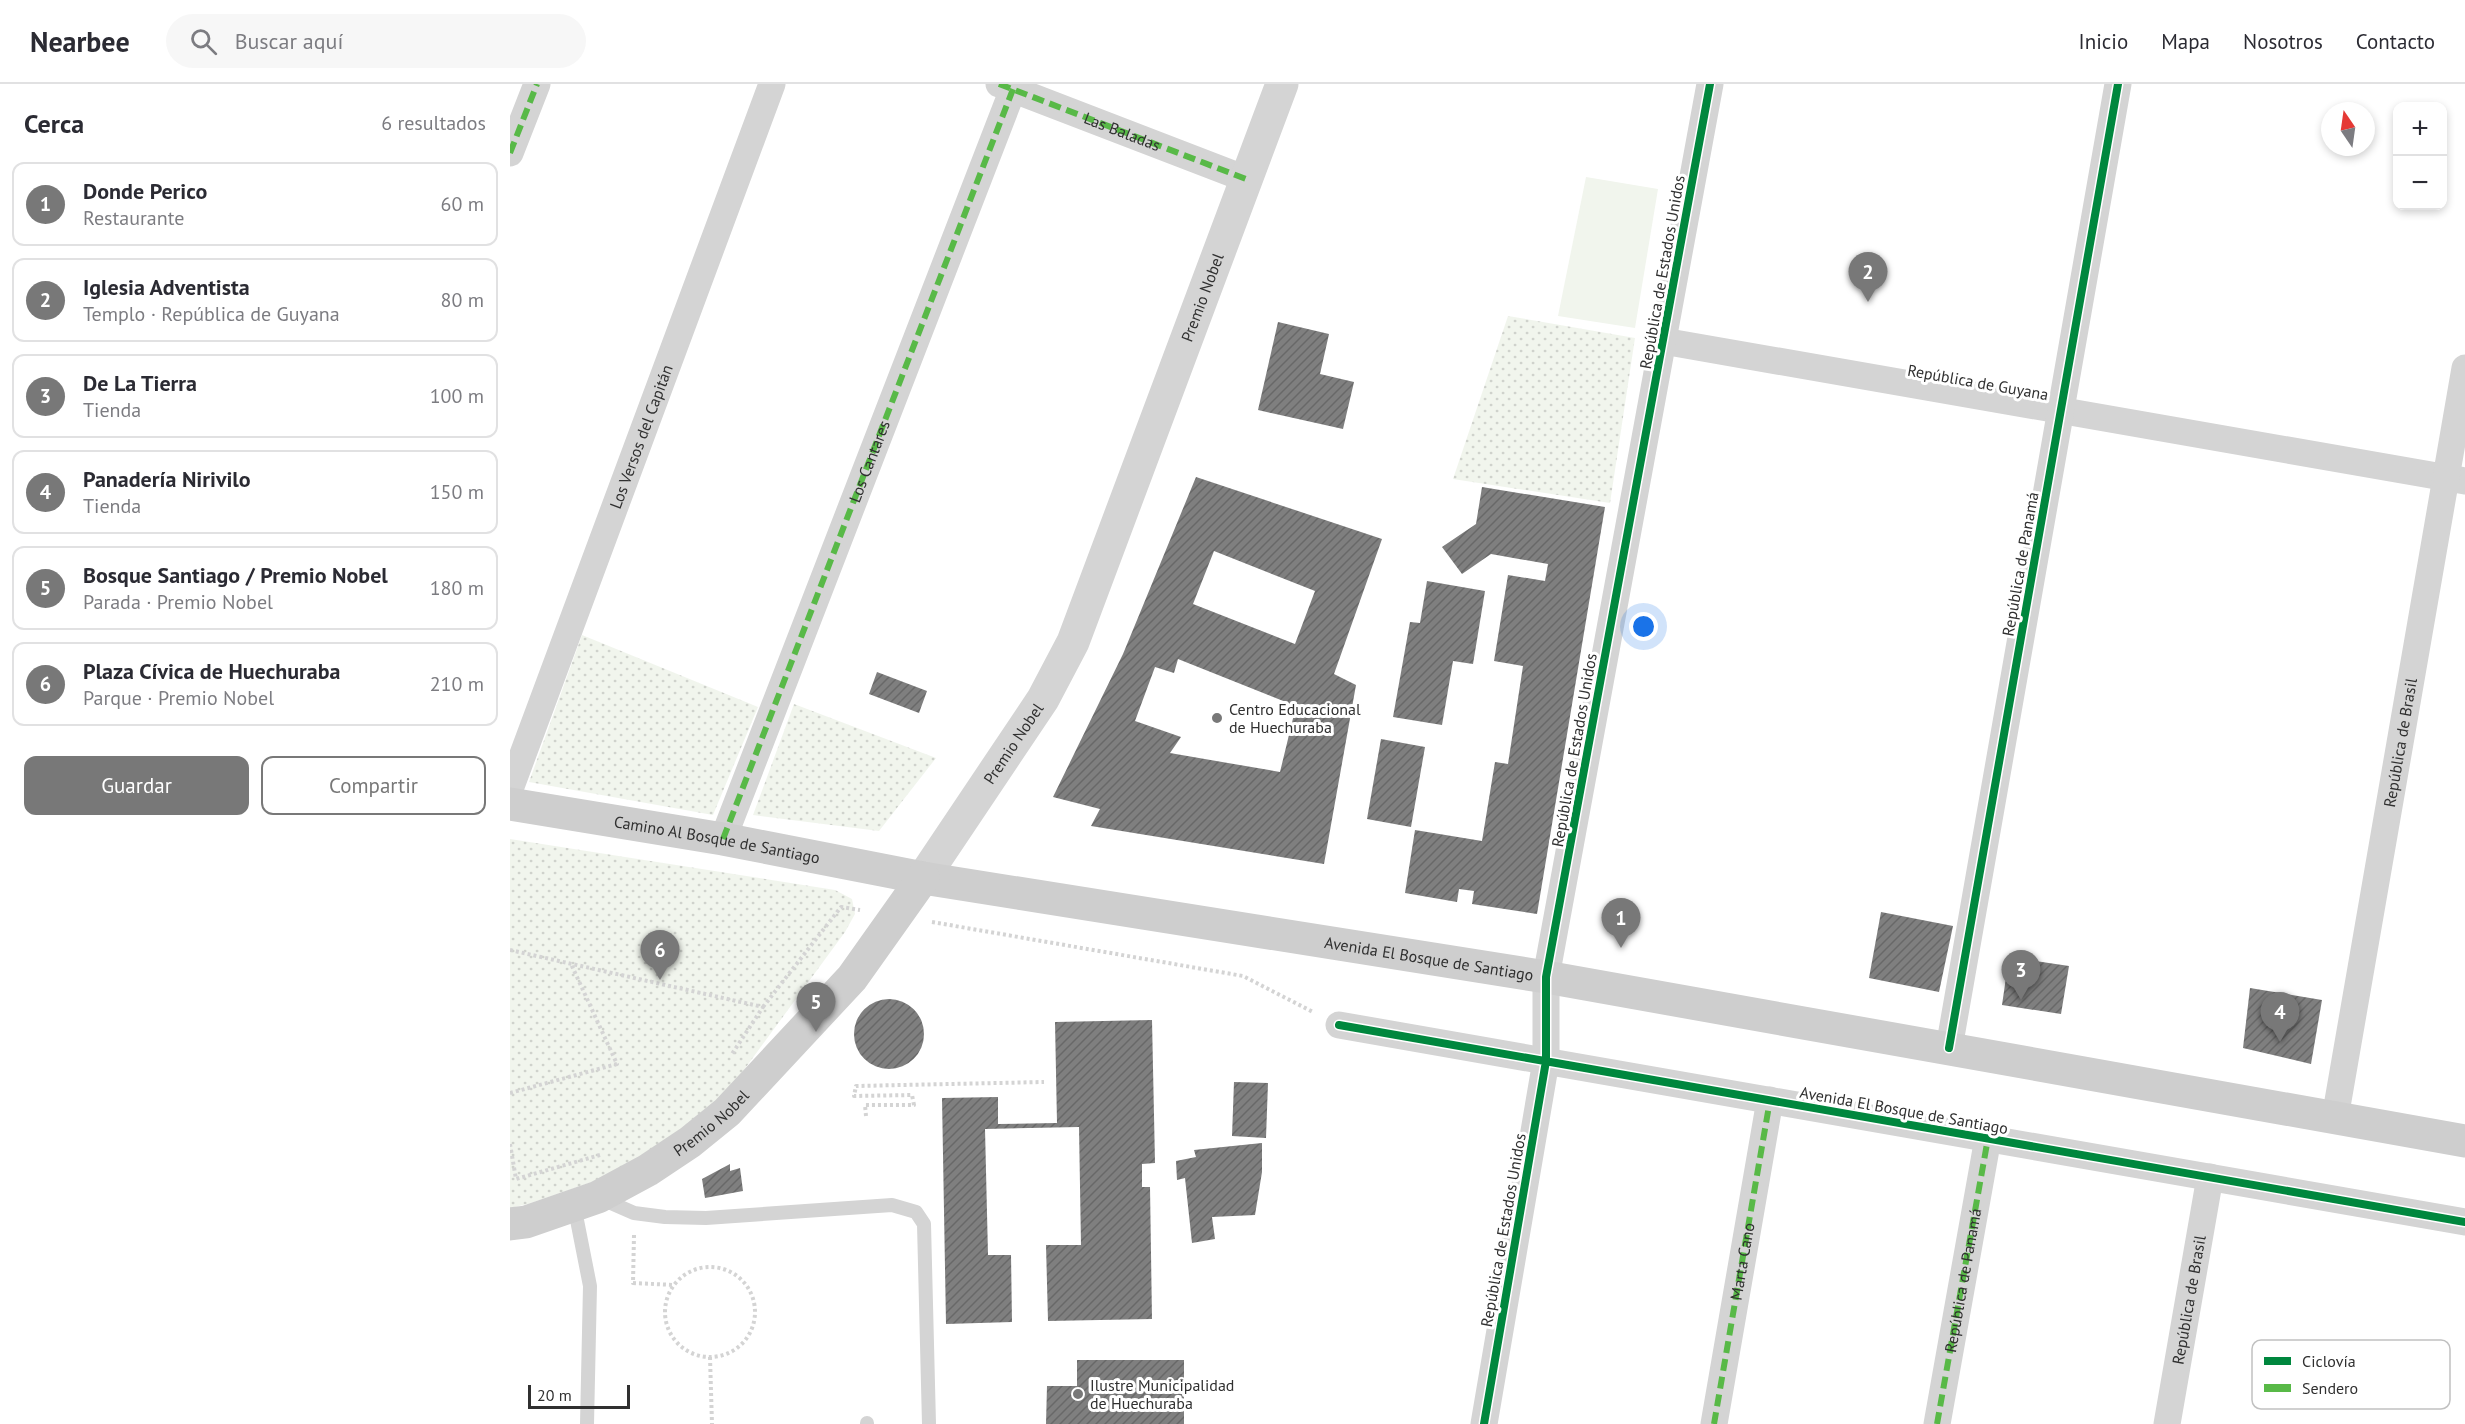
<!DOCTYPE html>
<html lang="es">
<meta charset="utf-8">
<style>
:root{--surface:#fff;--page:#f7f7f7;--text:#2b2b33;--muted:#7c7c81;--line:#e1e1e2;--accent:#787878}
body{margin:0;font-family:"PT Sans",sans-serif;background:var(--page);color:var(--text)}
.controls{position:absolute;right:18px;top:18px;display:grid;overflow:hidden;border-radius:12px;box-shadow:0 3px 9px #0003}
.controls button{width:54px;height:54px;display:grid;place-items:center;padding:0;border:0;border-bottom:2px solid var(--line);background:var(--surface);color:var(--text);font:30px sans-serif}
.compass{position:absolute;left:1811px;top:18px;width:54px;height:54px;border-radius:50%;background:var(--surface);box-shadow:0 3px 9px #0003;rotate:347deg}
.scale{position:absolute;left:18px;bottom:15px;width:102px;box-sizing:border-box;padding-left:6px;border:3px solid #303030;border-top:0;font-size:16px;line-height:21px;white-space:nowrap;color:#303030;-webkit-text-stroke:4px #fff;paint-order:stroke}
.you{position:absolute;left:1134px;top:543px;width:21px;height:21px;margin:-15px;border:4px solid #fff;border-radius:50%;background:#1a73e8;box-shadow:0 0 0 9px #1a73e833}
.badge{display:grid;place-items:center;width:39px;height:39px;border-radius:50%;background:var(--accent);color:#fff;font-size:20px;font-weight:700}
.pin{position:absolute;translate:-50% -50px;filter:drop-shadow(0 2px 3px #0008)}
.pin::after{content:'';position:absolute;top:32px;width:21px;height:18px;background:inherit;clip-path:polygon(0 0,100% 0,50% 100%)}
.list{margin:0;padding:0;list-style:none}
h2{display:flex;justify-content:space-between;align-items:center;height:78px;margin:0;padding:0 24px;font-size:26px}
h2 small{font-size:20px;font-weight:400;color:var(--muted)}
.list li{display:grid;grid-template-columns:39px 1fr auto;gap:18px;align-items:center;box-sizing:border-box;height:84px;margin:0 12px 12px;padding:0 12px;border:2px solid var(--line);border-radius:12px}
.list b{display:block;font-size:22px;white-space:nowrap}
.list p{margin:0;font-size:20px;white-space:nowrap;color:var(--muted)}
.list em{font-size:20px;font-style:normal;color:var(--muted)}
.actions{display:flex;gap:12px;padding:18px 24px}
.actions a{flex:1;padding:14px 0;border:2px solid var(--accent);border-radius:12px;text-align:center;font-size:21px;color:var(--accent)}
.actions .main{background:var(--accent);color:#fff}
.icon{flex:none;width:33px;height:33px;fill:none;stroke:currentColor;stroke-width:2;stroke-linecap:round;stroke-linejoin:round}
.map{position:relative;flex:none;width:1955px;height:1340px;overflow:hidden}
header{display:flex;align-items:center;gap:36px;box-sizing:border-box;height:84px;padding:0 30px;background:var(--surface);border-bottom:2px solid var(--line)}
header strong{font-size:28px}
nav{display:flex;gap:33px;margin-inline-start:auto;font-size:21px}
.search{width:420px;height:54px;background:var(--page);display:flex;align-items:center;gap:15px;box-sizing:border-box;padding:0 21px;border-radius:33px;color:var(--muted);font-size:22px}
main{display:flex}
aside{flex:1;background:var(--surface)}
.map>svg:first-child{display:block}
.park{fill:url(#park-dots)}
.pitch{fill:#f1f5ed}
.building{fill:url(#building-hatch);fill-rule:evenodd}
.lines{fill:none;stroke-linecap:round;stroke-linejoin:round}
.path{stroke:#d4d4d4;stroke-width:4;stroke-dasharray:3 3;stroke-linecap:butt}
.service{stroke:#d4d4d4;stroke-width:14}
.minor{stroke:#d4d4d4;stroke-width:27}
.tertiary{stroke:#d4d4d4;stroke-width:33}
.secondary{stroke:#cecece;stroke-width:33}
.quiet{stroke:#58b947;stroke-width:6;stroke-dasharray:12 6;stroke-linecap:butt}
.cycleway-casing{stroke:#fff;stroke-width:11}
.cycleway{stroke:#00873e;stroke-width:8}
.poi-dot{fill:#787878;stroke:#fff;stroke-width:2}
.labels{text-anchor:middle;stroke-width:6;stroke-linejoin:round;paint-order:stroke}
.street-label{font-size:16px;fill:#303030;stroke:#fff}
.poi-label{font-size:16px;fill:#303030;stroke:#fff;text-anchor:start}
.key{fill:#fff;stroke:#c1c1c1;stroke-width:1.5}
.key-label{font-size:16px;fill:#303030}
</style>
<header>
<strong>Nearbee</strong>
<div class="search"><svg class="icon" aria-label="search" viewBox="0 0 24 24"><circle cx="10" cy="10" r="6"/><path d="M15 15l6 6"/></svg>Buscar aquí</div>
<nav><a>Inicio</a><a>Mapa</a><a>Nosotros</a><a>Contacto</a></nav>
</header>
<main>
<aside>
<h2>Cerca<small>6 resultados</small></h2>
<ul class="list">
<li><span class="badge">1</span><div><b>Donde Perico</b><p>Restaurante</p></div><em>60 m</em></li>
<li><span class="badge">2</span><div><b>Iglesia Adventista</b><p>Templo · República de Guyana</p></div><em>80 m</em></li>
<li><span class="badge">3</span><div><b>De La Tierra</b><p>Tienda</p></div><em>100 m</em></li>
<li><span class="badge">4</span><div><b>Panadería Nirivilo</b><p>Tienda</p></div><em>150 m</em></li>
<li><span class="badge">5</span><div><b>Bosque Santiago / Premio Nobel</b><p>Parada · Premio Nobel</p></div><em>180 m</em></li>
<li><span class="badge">6</span><div><b>Plaza Cívica de Huechuraba</b><p>Parque · Premio Nobel</p></div><em>210 m</em></li>
</ul>
<div class="actions"><a class="main">Guardar</a><a>Compartir</a></div>
</aside>
<div class="map">
<svg width="1955" height="1340" viewBox="0 0 1955 1340">
<defs>
<pattern id="park-dots" width="8" height="8" patternUnits="userSpaceOnUse" patternTransform="scale(1.5)"><rect width="8" height="8" fill="#f1f5ed"/><path d="M2 2h.1M6 6h.1" fill="none" stroke="#cfd2cc" stroke-width="1.8" stroke-linecap="round"/></pattern>
<pattern id="building-hatch" width="6" height="6" patternUnits="userSpaceOnUse" patternTransform="scale(1.5)"><rect width="6" height="6" fill="#7f7f7f"/><path d="M-1 1l2-2M0 6l6-6M5 7l2-2" fill="none" stroke="#686868"/></pattern>
</defs>
<rect width="100%" height="100%" fill="#fff"/>
<path class="park" d="M 998,232 L 1125,254 L 1100,419 L 943,395 Z
M 72,551 L 248,623 L 203,731 L 19,698 Z
M 284,620 L 426,674 L 369,747 L 243,731 Z
M 0,755 L 325,806 L 342,815 L 345,830 L 335,848 L 231,990 L 201,1025 L 117,1086 L 18,1120 L 0,1124 Z"/>
<path class="pitch" d="M 1076,93 L 1148,105 L 1125,244 L 1048,232 Z"/>
<path class="building" d="M 768,238 L 819,250 L 810,290 L 844,298 L 833,345 L 748,326 Z
M 686,393 L 872,455 L 824,590 L 846,601 L 814,780 L 581,742 L 590,725 L 543,713 L 613,570 ZM 704,467 L 805,507 L 785,560 L 683,520 ZM 668,575 L 786,622 L 770,688 L 660,669 L 671,653 L 625,637 L 645,583 L 664,589 Z
M 972,403 L 1095,423 L 1027,830 L 962,820 L 964,807 L 949,805 L 947,818 L 895,809 L 905,746 L 972,757 L 985,678 L 998,680 L 1013,582 L 984,577 L 998,491 L 1035,497 L 1038,480 L 981,470 L 952,490 L 932,463 L 966,440 Z
M 917,497 L 975,507 L 963,580 L 943,577 L 932,641 L 883,633 L 900,538 L 910,539 Z
M 367,588 L 417,607 L 409,629 L 359,610 Z
M 871,655 L 915,663 L 901,743 L 857,735 Z
M 1371,828 L 1443,842 L 1429,908 L 1359,894 Z
M 1499,873 L 1559,882 L 1551,930 L 1492,921 Z
M 1740,904 L 1812,916 L 1801,980 L 1733,964 Z
M344 950a35 35 0 1 1 70 0a35 35 0 1 1-70 0Z
M 642,936 L 645,1079 L 632,1080 L 632,1103 L 640,1103 L 642,1235 L 538,1237 L 536,1161 L 571,1161 L 569,1043 L 475,1045 L 478,1171 L 501,1171 L 502,1238 L 436,1240 L 432,1014 L 488,1013 L 488,1040 L 547,1039 L 545,938 Z
M 724,998 L 758,999 L 756,1054 L 722,1052 Z
M 752,1059 L 752,1088 L 745,1131 L 702,1133 L 705,1155 L 682,1159 L 675,1094 L 667,1096 L 666,1077 L 686,1073 L 684,1066 Z
M 220,1080 L 220,1087 L 230,1084 L 233,1107 L 195,1114 L 192,1095 Z
M 567,1276 L 674,1276 L 674,1340 L 536,1340 L 537,1302 L 567,1302 Z"/>
<g class="lines">
<path class="path" d="M 422,838 L 733,892 L 803,928
M 0,866 L 253,923 L 222,970
M 253,923 L 331,823 L 350,826
M 0,1009 L 107,980 L 61,880
M 356,1032 L 355,1021 L 404,1021 L 402,1011 L 344,1012 L 346,1002 L 534,998
M 0,1060 L 6,1095 L 90,1071
M 124,1151 L 123,1199 L 164,1201
M155 1228a45 45 0 1 1 90 0a45 45 0 1 1-90 0Z
M 200,1273 L 202,1340"/>
<path class="service" d="M 92,1115 L 124,1129 L 155,1133 L 196,1134 L 382,1121 L 406,1128 L 414,1140 L 419,1340
M 64,1121 L 80,1202 L 77,1340
M 357,1340 L 357,1339"/>
<g class="minor">
<path d="M 489,0 L 736,95"/>
<path d="M 0,69 L 27,0"/>
<path d="M 1153,257 L 1955,397"/>
<path id="s1" d="M 0,705 L 262,0"/>
<path d="M 213,755 L 505,0"/>
<path d="M 829,941 L 1955,1138"/>
<path d="M 1439,964 L 1608,0"/>
<path id="s2" d="M 1825,1034 L 1955,284"/>
<path d="M 974,1340 L 1036,977 L 1036,893 L 1200,0"/>
<path id="s3" d="M 1204,1340 L 1260,1016"/>
<path id="s4" d="M 1427,1340 L 1478,1054"/>
<path id="s5" d="M 1657,1340 L 1700,1093"/>
</g>
<path class="tertiary" id="s6" d="M 413,794 L 533,615 L 563,558 L 772,0"/>
<g class="secondary">
<path id="s7" d="M 0,720 L 213,755 L 413,794 L 1036,893 L 1955,1057"/>
<path id="s8" d="M 0,1140 L 16,1138 L 88,1113 L 138,1086 L 180,1058 L 217,1028 L 342,894 L 413,794"/>
</g>
<g class="quiet">
<path id="s9" d="M 489,0 L 736,95"/>
<path d="M 0,69 L 27,0"/>
<path id="s10" d="M 213,755 L 505,0"/>
<path d="M 1204,1340 L 1260,1016"/>
<path d="M 1427,1340 L 1478,1054"/>
</g>
<g class="cycleway-casing">
<path id="cycleway" d="M 829,941 L 1955,1138
M 1439,964 L 1608,0
M 974,1340 L 1036,977 L 1036,893 L 1200,0"/>
</g>
<use href="#cycleway" class="cycleway"/>
</g>
<g class="poi-dot">
<circle cx="707" cy="634" r="6"/>
<circle cx="568" cy="1310" r="6"/>
</g>
<g class="labels">
<g class="street-label">
<text dy="6" stroke="none"><textPath href="#s9" startOffset="132">Las Baladas</textPath></text>
<text transform="translate(1152 188) rotate(-80)" y="6">República de Estados Unidos</text>
<text dy="6" stroke="none"><textPath href="#s6" startOffset="648">Premio Nobel</textPath></text>
<text transform="translate(1468 298) rotate(10)" y="6">República de Guyana</text>
<text dy="6" stroke="none"><textPath href="#s1" startOffset="376">Los Versos del Capitán</textPath></text>
<text dy="6" stroke="none"><textPath href="#s10" startOffset="405">Los Cantares</textPath></text>
<text transform="translate(1510 480) rotate(-80)" y="6">República de Panamá</text>
<text dy="6" stroke="none"><textPath href="#s2" startOffset="381">República de Brasil</textPath></text>
<text dy="6" stroke="none"><textPath href="#s6" startOffset="162">Premio Nobel</textPath></text>
<text transform="translate(1064 666) rotate(-80)" y="6">República de Estados Unidos</text>
<text dy="6" stroke="none"><textPath href="#s7" startOffset="210">Camino Al Bosque de Santiago</textPath></text>
<text dy="6" stroke="none"><textPath href="#s7" startOffset="932">Avenida El Bosque de Santiago</textPath></text>
<text transform="translate(1394 1026) rotate(10)" y="6">Avenida El Bosque de Santiago</text>
<text dy="6" stroke="none"><textPath href="#s8" startOffset="228">Premio Nobel</textPath></text>
<text transform="translate(993 1146) rotate(-80)" y="6">República de Estados Unidos</text>
<text dy="6" stroke="none"><textPath href="#s3" startOffset="165">Marta Cano</textPath></text>
<text dy="6" stroke="none"><textPath href="#s4" startOffset="146">República de Panamá</textPath></text>
<text dy="6" stroke="none"><textPath href="#s5" startOffset="126">República de Brasil</textPath></text>
</g>
<g class="poi-label">
<text x="719" y="631">Centro Educacional<tspan x="719" dy="18">de Huechuraba</tspan></text>
<text x="580" y="1307">Ilustre Municipalidad<tspan x="580" dy="18">de Huechuraba</tspan></text>
</g>
</g>
<rect x="1742" y="1256" width="198" height="69" rx="9" class="key"/>
<rect x="1754" y="1273" width="27" height="8" fill="#00873e"/>
<rect x="1754" y="1300" width="27" height="8" fill="#58b947"/>
<g class="key-label">
<text x="1792" y="1283">Ciclovía</text>
<text x="1792" y="1310">Sendero</text>
</g>
</svg>
<div class="controls">
<button>+</button>
<button>−</button>
</div>
<svg class="compass" viewBox="-18 -18 36 36"><path d="M0-13l5 13h-10z" fill="#e53935"/><path d="M0 13l5-13h-10z" fill="#7c7c81"/></svg>
<div class="scale">20 m</div>
<div class="you"></div>
<div class="pin badge" style="left:1111px;top:864px">1</div>
<div class="pin badge" style="left:1358px;top:218px">2</div>
<div class="pin badge" style="left:1511px;top:916px">3</div>
<div class="pin badge" style="left:1770px;top:958px">4</div>
<div class="pin badge" style="left:306px;top:948px">5</div>
<div class="pin badge" style="left:150px;top:896px">6</div>
</div>
</main>
